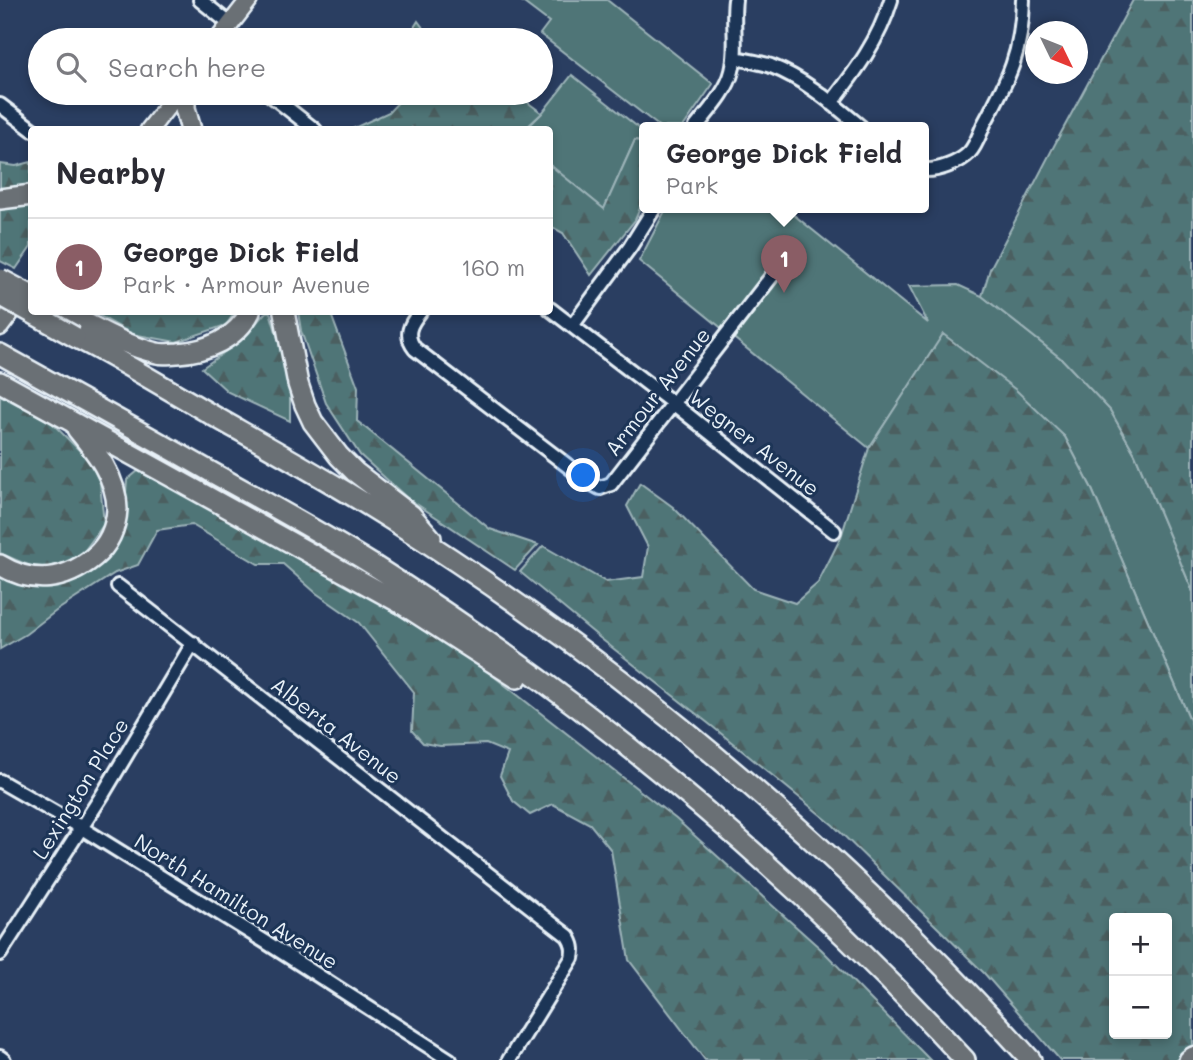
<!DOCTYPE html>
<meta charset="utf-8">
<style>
:root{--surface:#fff;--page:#f2f2f3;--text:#2b2b33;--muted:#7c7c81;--line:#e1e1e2;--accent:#8a5d65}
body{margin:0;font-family:Mali,sans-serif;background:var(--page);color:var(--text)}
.controls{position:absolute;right:21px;bottom:21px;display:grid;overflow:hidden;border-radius:7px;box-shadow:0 4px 10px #0003}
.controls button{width:63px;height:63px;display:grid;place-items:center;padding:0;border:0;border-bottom:2px solid var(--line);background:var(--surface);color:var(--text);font:35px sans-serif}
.compass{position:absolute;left:1025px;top:21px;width:63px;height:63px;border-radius:50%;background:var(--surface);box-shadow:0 4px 10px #0003;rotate:133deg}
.you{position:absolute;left:584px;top:476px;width:24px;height:24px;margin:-18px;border:5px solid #fff;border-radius:50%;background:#1a73e8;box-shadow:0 0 0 10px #1a73e833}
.badge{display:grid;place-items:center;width:46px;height:46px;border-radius:50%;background:var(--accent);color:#fff;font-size:23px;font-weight:700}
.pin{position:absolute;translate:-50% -58px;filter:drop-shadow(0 2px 4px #0008)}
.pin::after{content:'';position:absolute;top:37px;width:24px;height:21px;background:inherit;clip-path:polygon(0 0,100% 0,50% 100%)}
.popup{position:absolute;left:639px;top:122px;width:290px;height:91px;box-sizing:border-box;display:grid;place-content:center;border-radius:7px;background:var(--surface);filter:drop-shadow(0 2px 5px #0005);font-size:23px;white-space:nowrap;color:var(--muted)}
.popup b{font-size:26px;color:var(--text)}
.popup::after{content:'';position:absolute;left:50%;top:100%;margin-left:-14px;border:14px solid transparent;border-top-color:var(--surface)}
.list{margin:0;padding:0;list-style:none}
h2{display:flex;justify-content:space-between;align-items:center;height:91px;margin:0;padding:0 28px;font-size:30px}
h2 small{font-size:23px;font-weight:400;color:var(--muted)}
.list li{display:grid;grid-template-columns:46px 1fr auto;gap:21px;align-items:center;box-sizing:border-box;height:98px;padding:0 28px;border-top:2px solid var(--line)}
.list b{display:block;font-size:26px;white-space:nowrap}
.list p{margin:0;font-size:23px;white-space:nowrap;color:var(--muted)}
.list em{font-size:23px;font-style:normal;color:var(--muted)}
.icon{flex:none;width:38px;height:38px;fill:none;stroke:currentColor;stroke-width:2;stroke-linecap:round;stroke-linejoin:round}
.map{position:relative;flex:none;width:1193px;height:1060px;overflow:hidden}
.search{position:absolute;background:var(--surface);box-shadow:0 4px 10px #0003;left:28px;top:28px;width:525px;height:77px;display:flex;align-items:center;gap:18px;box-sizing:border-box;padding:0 24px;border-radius:38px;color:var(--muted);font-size:26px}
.panel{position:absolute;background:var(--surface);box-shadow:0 4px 10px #0003;left:28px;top:126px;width:525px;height:189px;border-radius:7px}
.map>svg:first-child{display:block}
.green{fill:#507577;stroke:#9cb3b8;stroke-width:2}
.forest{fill:url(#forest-firs);stroke:#9cb3b8;stroke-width:2;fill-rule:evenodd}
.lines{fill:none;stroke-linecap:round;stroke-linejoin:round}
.minor-casing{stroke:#e8f1f8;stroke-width:18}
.major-casing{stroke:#e8f1f8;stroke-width:21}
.highway-casing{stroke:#e8f1f8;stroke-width:24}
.minor{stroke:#1d3557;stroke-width:12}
.major{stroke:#6b6f75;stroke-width:16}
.highway{stroke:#6b6f75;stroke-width:19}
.highway-bridge-casing{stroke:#e8f1f8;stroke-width:24;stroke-linecap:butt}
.highway-bridge{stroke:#6b6f75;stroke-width:19}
.labels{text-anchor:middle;stroke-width:6;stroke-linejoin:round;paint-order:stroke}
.street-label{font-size:21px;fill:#e8f1f8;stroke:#1d3557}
</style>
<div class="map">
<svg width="1193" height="1060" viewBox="0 0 1193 1060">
<defs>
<pattern id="forest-firs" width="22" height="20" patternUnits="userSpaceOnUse" patternTransform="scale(1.75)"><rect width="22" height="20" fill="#507577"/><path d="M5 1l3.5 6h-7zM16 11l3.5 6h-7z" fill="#4b5e60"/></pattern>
</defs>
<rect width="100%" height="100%" fill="#2a3e61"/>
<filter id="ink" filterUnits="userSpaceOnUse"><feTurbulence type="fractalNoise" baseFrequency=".0143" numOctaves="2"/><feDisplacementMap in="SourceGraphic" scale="14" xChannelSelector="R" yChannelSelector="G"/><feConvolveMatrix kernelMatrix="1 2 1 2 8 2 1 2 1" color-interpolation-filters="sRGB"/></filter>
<g filter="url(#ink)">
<path class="green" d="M 520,0 L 607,0 L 713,84 L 683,127 L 660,127 L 540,34 L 549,22 Z
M 572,75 L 644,132 L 644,142 L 635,140 L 604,209 L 550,165 L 550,130 L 525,130 L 542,113 Z
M 667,207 L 784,207 L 928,323 L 909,286 L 958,285 L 982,296 L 1063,360 L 1110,410 L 1135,454 L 1193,592 L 1193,727 L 1091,487 L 1065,437 L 943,335 L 869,448 L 639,261 Z"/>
<path class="forest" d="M 1133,0 L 1193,0 L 1193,592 L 1135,454 L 1110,410 L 1063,360 L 982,296 L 990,269 L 1055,144 Z
M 418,21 L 432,40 L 406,40 Z
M 407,93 L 515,93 L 542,113 L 525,129 L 414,130 L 412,128 L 410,130 L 352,129 L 389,112 Z
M 635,140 L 644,142 L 644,199 L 635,220 L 591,275 L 563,233 L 550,226 L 550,165 L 604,209 Z
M 31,162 L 31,186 L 18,189 L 0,188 L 0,164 L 16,166 Z
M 31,202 L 31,247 L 16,269 L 0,261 L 0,204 Z
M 93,312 L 235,312 L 226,325 L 176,342 L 132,334 Z
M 266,312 L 270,312 L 290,378 L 290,421 L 228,392 L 202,368 L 240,341 Z
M 298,312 L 335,312 L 332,317 L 358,387 L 357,421 L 490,529 L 538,545 L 515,570 L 406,497 L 360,455 L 326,403 L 301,331 Z
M 943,334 L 1016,390 L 1065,437 L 1091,487 L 1193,727 L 1193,1047 L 1176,1060 L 1060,1060 L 984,973 L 833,825 L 713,727 L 600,638 L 520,572 L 543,546 L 606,582 L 643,577 L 648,547 L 627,506 L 640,483 L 673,507 L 753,589 L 795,603 L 818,583 L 841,537 L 869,448 ZM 1114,918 L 1167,918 L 1167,1034 L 1114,1034 Z
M 0,395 L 51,422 L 90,461 L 100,483 L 104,524 L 79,558 L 46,573 L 0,553 Z
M 138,471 L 293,550 L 456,650 L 487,671 L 676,819 L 822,950 L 930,1060 L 705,1060 L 629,960 L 611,850 L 590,824 L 553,804 L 530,815 L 513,801 L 500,776 L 508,753 L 486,744 L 440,746 L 423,743 L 412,731 L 414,692 L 359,623 L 316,593 L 283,564 L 258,564 L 192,525 L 157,530 L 138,565 L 115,573 L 56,611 L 26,634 L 0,649 L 0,575 L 23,586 L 49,586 L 108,556 L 123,529 L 127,480 Z"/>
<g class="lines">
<g class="minor-casing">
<path id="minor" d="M 200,0 L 230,24
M 734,58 C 746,60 759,62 771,66 C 805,79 833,104 861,127
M 268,93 L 315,130
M 831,103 C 856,71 879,40 891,0
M 0,105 L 33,130
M 696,127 C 709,110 727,92 732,71 C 738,49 732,23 735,0
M 924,170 C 938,171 959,163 969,153 C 976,146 980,133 984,124 C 1009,78 1022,53 1023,0
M 550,309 L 674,404 L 834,531
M 420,312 C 410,324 404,335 415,349 L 589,482 L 600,488 L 611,484 L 782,263
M 572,326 L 630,247 L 655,207
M 118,586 L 568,936 C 573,944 574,949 572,958 L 509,1060
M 0,781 L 80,827 L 269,944 L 450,1060
M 0,954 L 103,794 L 193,643
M 0,1057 L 4,1060"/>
</g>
<g class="major-casing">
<path id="major" d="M 218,40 L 249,0
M 149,130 L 178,93
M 0,327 L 24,295"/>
</g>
<g class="highway-casing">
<path id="highway" d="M 185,93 L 185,108 L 191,130
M 0,199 L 32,195
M 63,312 C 93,326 124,346 157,353 C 164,355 171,353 178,353 C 207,351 236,339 250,312
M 284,312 L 298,384 L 305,405 L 313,422 L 339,456 L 355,472 L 411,515 L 431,538
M 75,337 C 122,361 167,389 212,415 C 272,449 332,482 390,519 C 627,668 843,852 1031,1060
M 0,354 C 70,393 141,432 211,472 C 265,502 320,532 373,565 C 590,703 791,871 965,1060
M 0,382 L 402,604 L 517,678
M 0,565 C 33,585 65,581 94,557 C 108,545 116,528 117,509 C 117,478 96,452 77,429
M 1189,1060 L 1193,1057"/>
</g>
<use href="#minor" class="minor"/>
<use href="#major" class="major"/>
<use href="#highway" class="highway"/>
<g class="highway-bridge-casing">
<path id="highway-bridge" d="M 0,279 L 32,296
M 0,295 L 75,337"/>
</g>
<use href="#highway-bridge" class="highway-bridge"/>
</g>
</g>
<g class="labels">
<g class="street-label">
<text transform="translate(658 392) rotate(-52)" y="7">Armour Avenue</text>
<text transform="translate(754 443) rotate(38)" y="7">Wegner Avenue</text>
<text transform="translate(336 731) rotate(38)" y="7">Alberta Avenue</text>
<text transform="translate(81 789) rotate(-58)" y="7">Lexington Place</text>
<text transform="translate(236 902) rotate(32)" y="7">North Hamilton Avenue</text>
</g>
</g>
</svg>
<div class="controls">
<button>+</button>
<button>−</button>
</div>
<svg class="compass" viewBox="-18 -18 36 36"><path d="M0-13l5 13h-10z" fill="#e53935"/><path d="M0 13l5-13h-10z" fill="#7c7c81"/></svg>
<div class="you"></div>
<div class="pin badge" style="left:784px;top:293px">1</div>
<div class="popup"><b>George Dick Field</b>Park</div>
<div class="search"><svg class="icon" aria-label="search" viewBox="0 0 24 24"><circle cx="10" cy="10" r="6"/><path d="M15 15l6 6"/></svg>Search here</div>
<section class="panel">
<h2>Nearby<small></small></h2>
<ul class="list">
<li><span class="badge">1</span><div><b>George Dick Field</b><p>Park · Armour Avenue</p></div><em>160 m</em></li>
</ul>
</section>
</div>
